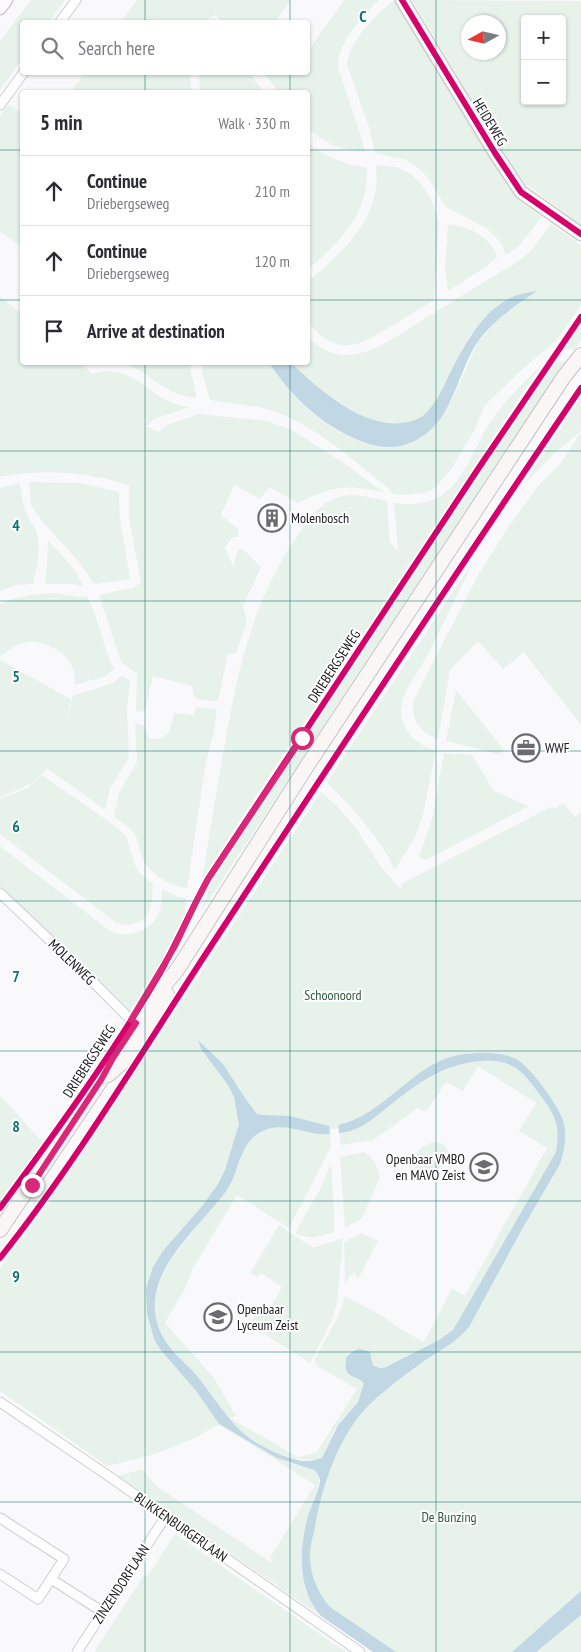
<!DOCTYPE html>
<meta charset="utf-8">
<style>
:root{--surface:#fff;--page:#f7f7f7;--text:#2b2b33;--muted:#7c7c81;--line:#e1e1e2}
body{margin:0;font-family:"PT Sans Narrow",sans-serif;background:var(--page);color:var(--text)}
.controls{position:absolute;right:15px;top:15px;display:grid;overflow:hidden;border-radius:5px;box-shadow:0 1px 4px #0004}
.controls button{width:45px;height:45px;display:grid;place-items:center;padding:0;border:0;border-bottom:1px solid var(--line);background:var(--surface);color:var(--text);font:25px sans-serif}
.compass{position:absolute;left:461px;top:15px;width:45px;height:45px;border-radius:50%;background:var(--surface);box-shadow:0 1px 4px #0004;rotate:262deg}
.stop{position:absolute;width:15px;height:15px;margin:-11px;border:4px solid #db2777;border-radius:50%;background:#fff}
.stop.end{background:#db2777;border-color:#fff;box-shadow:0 1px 5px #0008}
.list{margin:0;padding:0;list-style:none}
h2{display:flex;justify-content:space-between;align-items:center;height:65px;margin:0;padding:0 20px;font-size:21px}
h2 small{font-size:16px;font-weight:400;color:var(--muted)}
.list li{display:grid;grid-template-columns:32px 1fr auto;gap:15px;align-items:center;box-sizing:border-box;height:70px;padding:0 20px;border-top:1px solid var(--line)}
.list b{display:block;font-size:19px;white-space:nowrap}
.list p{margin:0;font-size:16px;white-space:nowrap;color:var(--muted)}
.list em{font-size:16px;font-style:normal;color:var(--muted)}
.icon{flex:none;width:28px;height:28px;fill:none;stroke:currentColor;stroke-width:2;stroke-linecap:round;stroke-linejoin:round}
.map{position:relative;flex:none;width:581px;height:1652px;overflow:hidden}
.search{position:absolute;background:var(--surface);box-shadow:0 1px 4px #0004;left:20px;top:20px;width:290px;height:55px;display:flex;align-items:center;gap:12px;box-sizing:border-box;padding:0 18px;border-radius:5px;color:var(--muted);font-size:19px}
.panel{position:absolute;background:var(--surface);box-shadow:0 1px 4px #0004;left:20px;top:90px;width:290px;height:275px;border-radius:5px}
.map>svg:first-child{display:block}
.green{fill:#e7f2eb;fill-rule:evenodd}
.water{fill:#c1d7e4}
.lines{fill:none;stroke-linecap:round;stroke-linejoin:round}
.street-casing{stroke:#ceced0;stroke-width:11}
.secondary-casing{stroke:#ceced0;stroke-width:15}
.primary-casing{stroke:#cac3c3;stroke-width:16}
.street{stroke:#fefeff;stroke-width:9}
.secondary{stroke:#fcfafa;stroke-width:12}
.primary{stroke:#faf6f6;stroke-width:14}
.cycleway-casing{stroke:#fff;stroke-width:9}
.cycleway{stroke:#d6006c;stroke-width:6}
.route{stroke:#db2777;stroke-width:6}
.grid{fill:none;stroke:#0f766e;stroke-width:1;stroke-opacity:0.55}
.labels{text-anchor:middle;stroke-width:4;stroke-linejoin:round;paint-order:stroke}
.street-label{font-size:14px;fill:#202022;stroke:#fff}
.poi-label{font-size:14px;fill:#202022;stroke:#fff;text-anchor:start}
.park-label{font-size:14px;fill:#305b3c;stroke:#fff}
.grid-label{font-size:16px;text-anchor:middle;font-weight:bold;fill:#0f766e;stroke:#fff;stroke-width:4;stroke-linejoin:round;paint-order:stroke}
</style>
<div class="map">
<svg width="581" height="1652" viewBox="0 0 581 1652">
<rect width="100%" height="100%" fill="#f9f9fc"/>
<path class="green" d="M 31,0 L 65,0 L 49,22 L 22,22 L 22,59 L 0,90 L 0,41 Z
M 137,0 L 291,0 L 275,22 L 223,22 L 216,15 L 210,17 L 206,22 L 121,22 Z
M 344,0 L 379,0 C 363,15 337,44 338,67 L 360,133 L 365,151 C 342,151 323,143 308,128 L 308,92 L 279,92 L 264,73 L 308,72 L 308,51 Z
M 395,0 L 510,189 L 520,201 L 542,217 L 519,246 L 506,255 L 501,243 L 486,228 L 446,207 L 427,177 L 417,167 L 406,160 L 375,153 L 370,130 L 347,65 C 347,44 378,11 395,0 Z
M 412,0 L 581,1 L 581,225 L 525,183 L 511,166 ZM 525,19 L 562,19 L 562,101 L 525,101 ZM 468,22 L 498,22 L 498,52 L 468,52 Z
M 85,73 L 190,73 L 191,92 L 71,92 Z
M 199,73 L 249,73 L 264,92 L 200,92 Z
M 8,105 L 19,111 L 22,110 L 22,247 L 0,232 L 0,116 Z
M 308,143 C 326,157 344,164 367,168 C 368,215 342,240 308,269 Z
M 376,165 C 385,166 396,166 403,170 C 423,179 436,204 439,224 L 434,300 C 419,309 404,319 388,328 C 354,349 337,355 308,323 L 308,281 C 337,257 370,229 376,188 C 377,181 376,172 376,165 Z
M 448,224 C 466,226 492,236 497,257 L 487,266 L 448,291 L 445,268 Z
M 551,224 L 581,245 L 581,305 L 557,340 L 526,366 L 485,405 L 474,431 L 450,471 L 434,489 L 424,493 L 405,495 L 393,494 L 388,488 C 353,460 308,419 263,408 C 246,404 228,403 210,400 L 202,371 L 203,363 L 269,363 L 307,409 L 325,423 L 337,431 L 374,446 L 386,448 L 399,446 L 412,442 L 433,427 L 451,402 L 478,342 L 496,321 L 535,292 C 522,299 509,307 496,314 C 490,317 483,320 479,324 C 460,344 453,374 439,397 C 434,404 427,415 418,419 C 375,441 319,389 291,363 L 308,362 L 308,337 C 321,350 337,358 356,354 C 377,351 403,332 421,321 C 453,301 485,281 517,262 L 530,252 Z
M 0,297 L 22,314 L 22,362 L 81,363 L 92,374 C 135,359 149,404 190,407 L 154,419 L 147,426 L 158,432 L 167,425 L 199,414 L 267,421 L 292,430 L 342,462 L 383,492 C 345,484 333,486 298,503 L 269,487 L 260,499 L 234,485 L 221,515 L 238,529 L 239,537 L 236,536 L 230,540 L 225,548 L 233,566 L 238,550 L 241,549 L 246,552 L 261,567 L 243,606 L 247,621 L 236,653 L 228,654 L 218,701 L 199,700 L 194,696 L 192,686 L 153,676 L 145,711 L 136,712 L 137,674 L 121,662 L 99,595 L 132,588 L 141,583 L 129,519 L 129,485 C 87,472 43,468 0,477 Z
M 581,321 L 581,340 L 575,349 L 562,350 Z
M 567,361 L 362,668 L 201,912 L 210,887 L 222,866 L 460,501 L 554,362 Z
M 123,363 L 191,363 L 191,372 L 197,398 C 161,395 152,372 123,363 Z
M 542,364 L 271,773 L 210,867 L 201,886 C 209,839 216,791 225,744 C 238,670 251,606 294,541 C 304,525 314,509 331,500 C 349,491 368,497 387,501 L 390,543 L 398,551 L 394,503 C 460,512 464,461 493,418 C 507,398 525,382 542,364 Z
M 581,397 L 581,431 L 554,454 L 523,485 Z
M 581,432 L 581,725 L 524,652 L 503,669 L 479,642 L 476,643 L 450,670 L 438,739 C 420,734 411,719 413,701 L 476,579 L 505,532 L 538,486 L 560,464 Z
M 29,482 L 80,483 L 119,492 L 120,520 L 130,578 L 125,580 L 94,584 L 80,563 L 41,520 L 31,505 Z
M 20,483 C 21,495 23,506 28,517 C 31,523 36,527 37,534 C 41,550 36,568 33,584 L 16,585 L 0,591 L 0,488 Z
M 48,541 C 62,555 75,567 83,586 L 72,584 L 45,584 L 47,565 Z
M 474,560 C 459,592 444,623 428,654 C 419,672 403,689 401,709 C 400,729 417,746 436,750 L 423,815 L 416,835 L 395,870 C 379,836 352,809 327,782 Z
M 55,593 L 79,597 L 87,596 L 94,611 L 110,662 L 115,668 L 106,676 L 75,685 C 75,680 75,674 73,669 C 67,653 45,640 28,642 C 17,643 9,650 0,656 L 0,604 C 18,596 36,594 55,593 Z
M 0,660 L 71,699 L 66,722 L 73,696 L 113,683 L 122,675 L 130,681 L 127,709 L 129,757 L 110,789 L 105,810 L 47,768 L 34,782 L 0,798 Z
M 456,690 L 504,750 L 497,755 L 492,752 L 446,741 Z
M 196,707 L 217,709 L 214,731 L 206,762 L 187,888 C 173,888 149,873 143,859 C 139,850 139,839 132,831 C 127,825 119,821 114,817 L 119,793 L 137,762 L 135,723 L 145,726 L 149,738 C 157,741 162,738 169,733 L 174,713 L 194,715 Z
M 444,753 L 472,755 L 494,791 L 529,806 L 426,860 L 419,857 L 432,819 Z
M 42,775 L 111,823 L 126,836 L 136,868 L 141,874 L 153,884 C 152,900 153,918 135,923 C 128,926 122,925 115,922 L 0,834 L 0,799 L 28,788 Z
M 321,792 L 337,806 L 356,828 L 381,867 L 402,890 L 401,884 L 549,808 L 552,807 L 555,809 L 563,803 L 575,817 L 581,812 L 581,1652 L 383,1652 L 320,1609 L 307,1550 L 325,1468 L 366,1398 L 453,1336 L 557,1159 L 563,1135 L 559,1120 L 524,1067 L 503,1058 L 471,1057 L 444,1066 L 358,1124 L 323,1131 L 269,1123 L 243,1130 L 223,1183 L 160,1266 L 150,1304 L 162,1343 L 220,1405 C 211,1394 203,1383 193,1372 C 182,1360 170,1349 162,1334 C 133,1283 198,1229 226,1191 C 240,1172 239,1142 263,1131 C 285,1120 307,1137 330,1134 L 331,1147 L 289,1228 L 237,1195 L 192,1270 L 185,1288 L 165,1323 L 214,1378 L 236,1416 L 230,1418 L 298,1457 L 316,1453 L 357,1389 L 317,1366 L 315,1359 L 339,1314 L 345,1296 L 384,1317 L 401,1329 L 424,1342 L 452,1288 L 465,1296 L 547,1148 L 519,1131 L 536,1103 L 478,1066 L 463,1091 L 446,1082 L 426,1112 L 417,1108 L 372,1141 L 366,1141 L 341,1145 L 339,1133 C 359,1132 374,1118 389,1106 C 418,1083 444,1063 483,1061 C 508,1059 520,1068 534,1087 C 552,1111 562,1120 557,1152 L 453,1330 L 439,1340 L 384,1368 L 379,1369 L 373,1364 L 372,1357 L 356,1349 C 349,1353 346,1356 345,1364 L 364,1383 C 358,1409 350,1407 337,1426 C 330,1436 328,1448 322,1458 C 289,1466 257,1443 229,1427 C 248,1443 269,1455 292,1464 C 299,1466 313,1466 317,1473 C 323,1483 311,1505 308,1517 C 299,1548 297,1590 321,1616 L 118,1476 L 142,1469 L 155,1485 L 272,1563 L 271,1556 L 315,1485 L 219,1424 C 182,1447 150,1457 107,1466 L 0,1391 L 0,1268 L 46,1206 Z
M 0,846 L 110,931 C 129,939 152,932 159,912 C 162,905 162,896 162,889 L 179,897 L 186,898 L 184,925 L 130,1011 L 103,988 L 0,890 Z
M 0,1095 L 43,1143 L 0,1205 Z
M 434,1142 C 462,1144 444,1178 420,1173 C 403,1161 420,1145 434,1142 Z
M 364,1152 C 373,1157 378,1167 380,1177 L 362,1218 L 345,1228 L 340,1157 Z
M 331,1164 L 334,1208 L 334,1232 C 318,1237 311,1240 295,1233 L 319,1191 Z
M 279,1225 L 313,1248 L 343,1238 L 337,1303 L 331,1322 L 310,1363 L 250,1325 L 261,1304 L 270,1308 L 282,1287 L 261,1273 L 258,1277 L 250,1273 Z
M 361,1233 L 378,1241 L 358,1279 L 354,1272 L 349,1277 L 345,1285 L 344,1242 Z
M 175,1534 L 346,1652 L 94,1652 L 144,1575 L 147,1577 Z"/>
<path class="water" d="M 537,291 C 516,305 494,320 479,340 C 455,374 454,428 407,444 C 389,450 374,447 356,439 C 318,423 292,396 269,363 L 291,363 C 318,388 361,428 402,423 C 410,422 419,420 426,413 C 439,400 445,383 453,367 C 467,340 486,305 518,295 C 524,293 531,292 537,291 Z
M 198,1040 L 223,1064 L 247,1101 L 257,1114 L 262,1115 L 290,1116 L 329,1126 L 330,1134 C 308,1137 285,1120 263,1131 C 239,1141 240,1171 227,1190 C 203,1223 159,1258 155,1300 C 154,1311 156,1323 161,1333 C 169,1350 185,1362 197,1376 C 212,1394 230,1424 248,1437 C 261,1447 291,1461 307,1461 C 312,1461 317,1459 322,1458 L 338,1425 L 358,1402 L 364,1383 C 354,1373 343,1380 346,1358 C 353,1349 359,1347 370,1352 L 373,1365 L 379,1368 L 384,1368 L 439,1340 L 453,1330 L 556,1152 C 562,1121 552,1111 534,1087 C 520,1068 508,1059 483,1061 C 444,1063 418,1083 389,1106 C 374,1118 359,1132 339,1133 L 338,1125 C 385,1115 411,1065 458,1055 C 477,1052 496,1051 514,1058 C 528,1063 558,1105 563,1120 C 567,1134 565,1150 560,1164 L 521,1231 L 469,1327 C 457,1341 443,1349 427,1359 C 407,1373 387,1388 370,1404 C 338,1435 321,1489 314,1532 C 312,1539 310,1547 310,1554 C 309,1572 318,1594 330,1607 L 396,1652 L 373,1652 L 321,1616 C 297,1590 299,1548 308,1516 C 311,1507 320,1488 320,1480 C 319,1476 317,1472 314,1470 L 277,1458 L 219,1424 L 197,1392 L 159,1348 L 154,1338 L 147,1314 L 146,1288 L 153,1267 L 163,1251 L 203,1205 L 218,1184 L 225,1170 L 239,1124 L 234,1097 L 228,1085 L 201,1049 Z
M 581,1591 L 581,1615 L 536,1652 L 512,1652 Z"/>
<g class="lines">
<g class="street-casing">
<path id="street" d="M 60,22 L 76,0
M 0,105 L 24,72
M 0,893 L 77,966 L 126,1015 L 139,1025
M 0,1402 L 110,1477 L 360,1652
M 0,1518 L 64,1559 L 38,1599 L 0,1574
M 51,1579 L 103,1612
M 77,1652 L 166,1516"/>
</g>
<g class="secondary-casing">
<path id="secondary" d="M 402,0 L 495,153 L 521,192 L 581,234
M 0,8 L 6,0"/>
</g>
<g class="primary-casing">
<path id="primary" d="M 108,1075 L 123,1062 L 145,1030 L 167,994
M 0,1230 L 101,1080 L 113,1058 L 144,1010 L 177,970 L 307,766 L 563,378 L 581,355"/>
</g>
<use href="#street" class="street"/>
<use href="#secondary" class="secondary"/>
<use href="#primary" class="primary"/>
<g class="cycleway-casing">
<path id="cycleway" d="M 402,0 L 495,153 L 521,192 L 581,234
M 0,1208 C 56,1132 112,1055 160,973 C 177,942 191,910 208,879 L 478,469 L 581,317
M 0,1258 C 78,1160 141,1053 209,949 C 332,761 455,574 581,388"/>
</g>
<use href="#cycleway" class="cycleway"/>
</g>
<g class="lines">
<path class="route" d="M 32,1185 L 101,1080 L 113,1058 L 136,1023 L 131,1020 L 175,946 L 196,902 L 208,879 L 302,738"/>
</g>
<path class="grid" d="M 145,0 L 145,22M 290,0 L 290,22M 436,0 L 436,1652M 145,72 L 145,92M 290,72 L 290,92M 0,150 L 22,150M 308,150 L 581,150M 0,300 L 22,300M 308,300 L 581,300M 145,362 L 145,1652M 290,362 L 290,1652M 0,451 L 581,451M 0,601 L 581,601M 0,751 L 581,751M 0,901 L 581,901M 0,1051 L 581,1051M 0,1201 L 581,1201M 0,1352 L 581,1352M 0,1502 L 581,1502"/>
<defs>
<g id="building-ring" transform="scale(1.4375)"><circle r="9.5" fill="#fff" stroke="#6c6c6e" stroke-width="1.5"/><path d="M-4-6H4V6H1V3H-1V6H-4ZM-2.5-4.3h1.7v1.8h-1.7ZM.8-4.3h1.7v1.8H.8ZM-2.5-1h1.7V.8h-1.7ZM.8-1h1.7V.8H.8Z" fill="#6c6c6e"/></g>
<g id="office-ring" transform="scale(1.4375)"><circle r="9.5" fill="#fff" stroke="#6c6c6e" stroke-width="1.5"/><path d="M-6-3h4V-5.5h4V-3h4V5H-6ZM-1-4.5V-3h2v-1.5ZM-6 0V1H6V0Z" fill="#6c6c6e"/></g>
<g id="school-ring" transform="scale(1.4375)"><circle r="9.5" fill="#fff" stroke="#6c6c6e" stroke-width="1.5"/><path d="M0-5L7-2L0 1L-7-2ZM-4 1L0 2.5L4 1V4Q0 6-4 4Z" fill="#6c6c6e"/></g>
</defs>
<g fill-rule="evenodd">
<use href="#building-ring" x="272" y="518"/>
<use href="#office-ring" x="526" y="748"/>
<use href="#school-ring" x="484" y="1167"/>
<use href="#school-ring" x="218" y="1317"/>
</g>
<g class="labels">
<g class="street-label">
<text transform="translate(490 122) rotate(59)" y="5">HEIDEWEG</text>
<text transform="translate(334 666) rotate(-57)" y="5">DRIEBERGSEWEG</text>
<text transform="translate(72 962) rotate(44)" y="5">MOLENWEG</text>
<text transform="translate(89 1061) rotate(-57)" y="5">DRIEBERGSEWEG</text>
<text transform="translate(181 1527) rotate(35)" y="5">BLIKKENBURGERLAAN</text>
<text transform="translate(121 1584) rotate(-57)" y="5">ZINZENDORFLAAN</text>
</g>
<g class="poi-label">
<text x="291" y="523">Molenbosch</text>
<text x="545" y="753">WWF</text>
<text x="465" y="1164" text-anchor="end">Openbaar VMBO<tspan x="465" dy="16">en MAVO Zeist</tspan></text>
<text x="237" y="1314">Openbaar<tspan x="237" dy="16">Lyceum Zeist</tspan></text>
</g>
<g class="park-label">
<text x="333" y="1000">Schoonoord</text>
<text x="449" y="1522">De Bunzing</text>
</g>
</g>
<g class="grid-label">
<text x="363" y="22">C</text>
<text x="16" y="531">4</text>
<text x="16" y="682">5</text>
<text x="16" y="832">6</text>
<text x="16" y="982">7</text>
<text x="16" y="1132">8</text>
<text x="16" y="1282">9</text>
</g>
</svg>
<div class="controls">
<button>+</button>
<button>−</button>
</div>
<svg class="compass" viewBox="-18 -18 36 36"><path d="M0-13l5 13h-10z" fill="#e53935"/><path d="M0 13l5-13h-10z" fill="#7c7c81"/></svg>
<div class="stop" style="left:302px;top:738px"></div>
<div class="stop end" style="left:32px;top:1185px"></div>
<div class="search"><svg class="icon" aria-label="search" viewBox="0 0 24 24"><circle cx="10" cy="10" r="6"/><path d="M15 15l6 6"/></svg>Search here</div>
<section class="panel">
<h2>5 min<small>Walk · 330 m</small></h2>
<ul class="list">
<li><svg class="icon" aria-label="ahead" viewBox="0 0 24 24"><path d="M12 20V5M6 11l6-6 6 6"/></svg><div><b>Continue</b><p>Driebergseweg</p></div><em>210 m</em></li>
<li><svg class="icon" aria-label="ahead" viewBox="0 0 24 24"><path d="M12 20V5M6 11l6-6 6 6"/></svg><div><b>Continue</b><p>Driebergseweg</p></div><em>120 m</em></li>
<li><svg class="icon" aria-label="arrive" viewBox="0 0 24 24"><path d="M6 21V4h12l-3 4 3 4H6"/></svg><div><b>Arrive at destination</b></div></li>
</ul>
</section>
</div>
